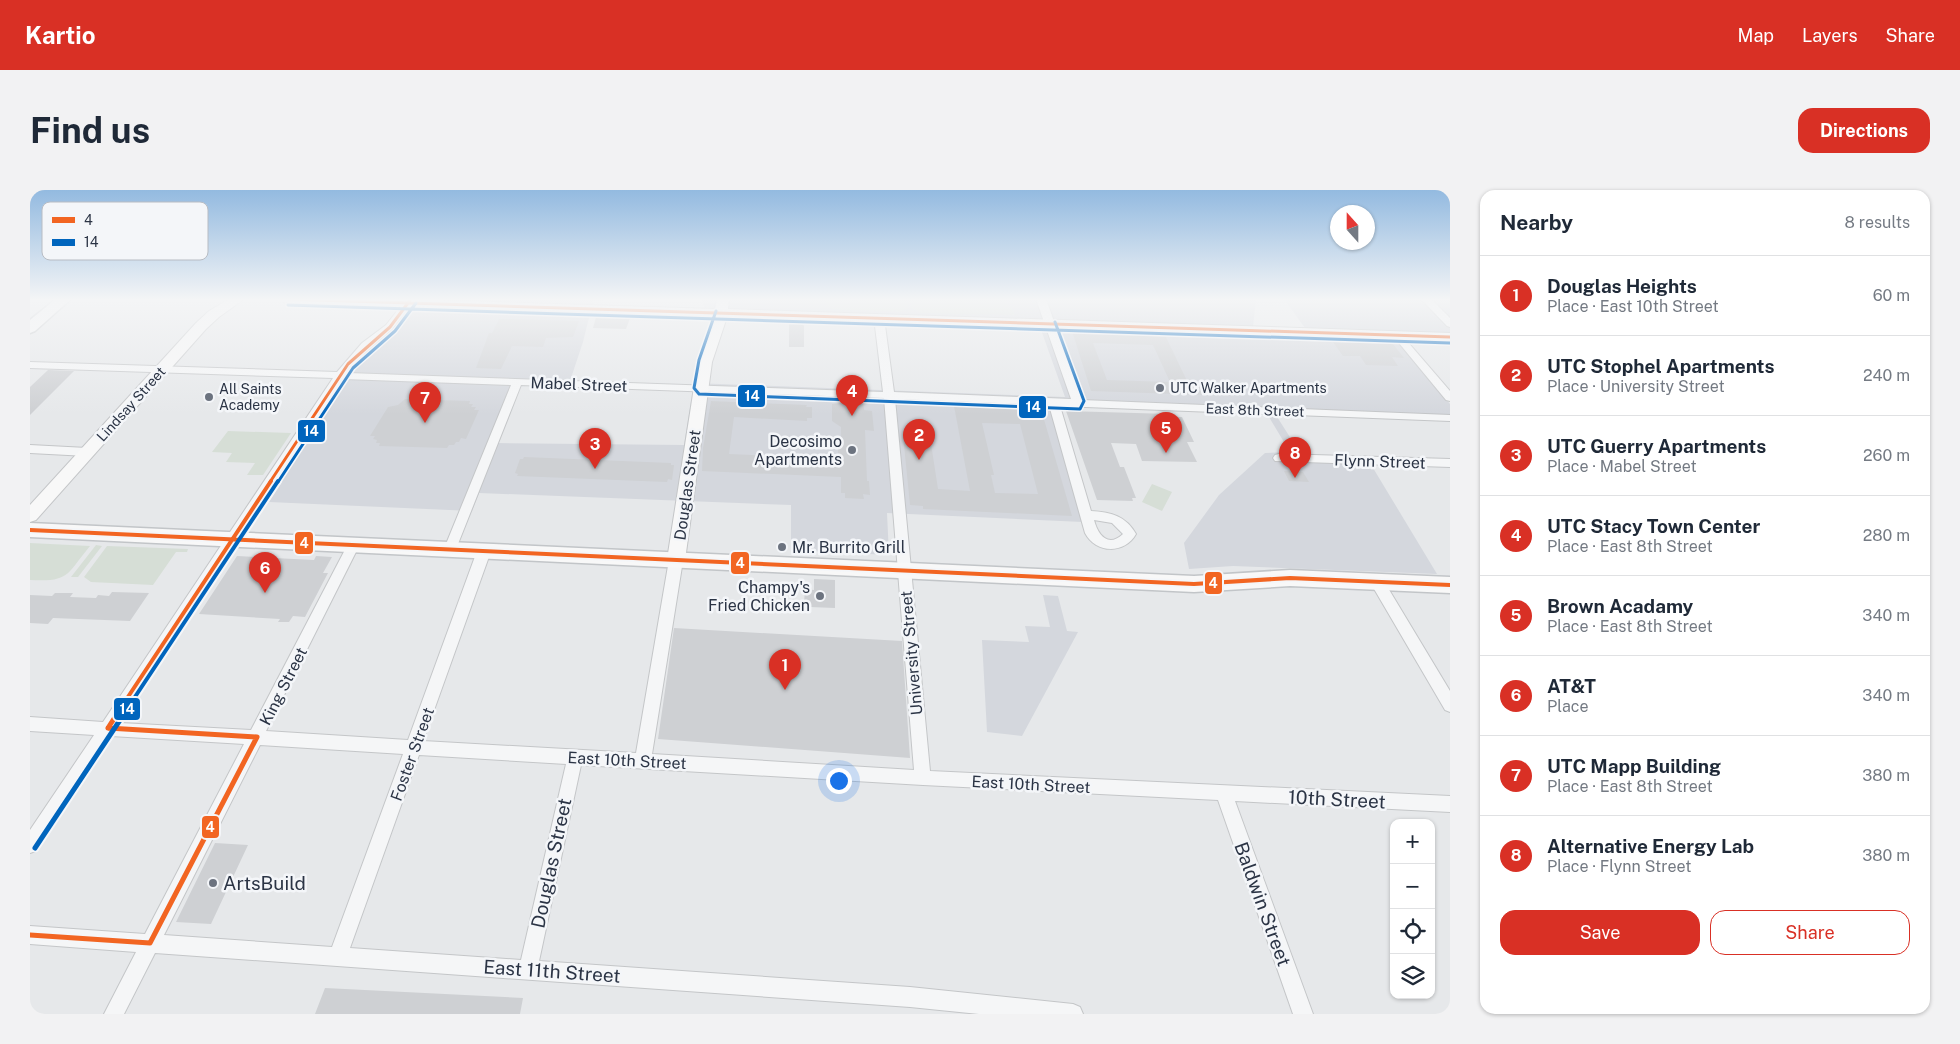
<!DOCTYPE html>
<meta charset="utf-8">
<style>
:root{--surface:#fff;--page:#f2f2f3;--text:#1f2937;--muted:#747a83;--line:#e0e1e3;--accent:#d93025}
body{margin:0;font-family:"Public Sans",sans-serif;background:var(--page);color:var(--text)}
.controls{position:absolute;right:15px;bottom:15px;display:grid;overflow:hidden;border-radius:10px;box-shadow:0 1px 4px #0004}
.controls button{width:45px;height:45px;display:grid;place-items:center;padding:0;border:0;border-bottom:1px solid var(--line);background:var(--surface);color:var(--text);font:25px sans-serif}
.compass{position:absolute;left:1300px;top:15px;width:45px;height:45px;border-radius:50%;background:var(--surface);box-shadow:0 1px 4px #0004;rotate:339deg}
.you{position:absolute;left:808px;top:590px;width:18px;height:18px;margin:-12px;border:4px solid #fff;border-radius:50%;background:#1a73e8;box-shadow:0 0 0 8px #1a73e833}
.badge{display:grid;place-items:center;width:32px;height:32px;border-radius:50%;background:var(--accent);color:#fff;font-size:16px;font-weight:700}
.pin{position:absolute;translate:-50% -41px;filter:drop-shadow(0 1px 2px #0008)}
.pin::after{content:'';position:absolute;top:26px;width:18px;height:15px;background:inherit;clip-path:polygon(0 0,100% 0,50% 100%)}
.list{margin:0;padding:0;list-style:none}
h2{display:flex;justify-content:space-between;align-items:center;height:65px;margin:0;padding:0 20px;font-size:21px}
h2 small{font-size:16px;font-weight:400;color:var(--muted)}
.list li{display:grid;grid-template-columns:32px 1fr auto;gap:15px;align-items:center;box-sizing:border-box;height:80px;padding:0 20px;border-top:1px solid var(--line)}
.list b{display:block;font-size:19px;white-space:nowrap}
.list p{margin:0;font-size:16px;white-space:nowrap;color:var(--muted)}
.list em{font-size:16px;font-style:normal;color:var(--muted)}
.actions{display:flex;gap:10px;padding:15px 20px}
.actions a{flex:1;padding:11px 0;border:1px solid var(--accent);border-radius:15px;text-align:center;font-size:18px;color:var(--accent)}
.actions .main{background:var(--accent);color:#fff}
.icon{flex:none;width:28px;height:28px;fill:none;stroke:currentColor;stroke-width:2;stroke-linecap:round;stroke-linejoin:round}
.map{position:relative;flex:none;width:1420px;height:824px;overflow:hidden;border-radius:15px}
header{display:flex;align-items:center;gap:30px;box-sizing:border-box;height:70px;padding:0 25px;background:var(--accent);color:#fff}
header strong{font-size:24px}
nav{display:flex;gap:28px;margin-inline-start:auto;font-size:18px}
.intro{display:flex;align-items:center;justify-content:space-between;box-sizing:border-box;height:120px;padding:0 30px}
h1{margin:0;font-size:35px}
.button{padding:12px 22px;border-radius:15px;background:var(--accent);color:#fff;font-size:18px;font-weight:700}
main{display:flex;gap:30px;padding:0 30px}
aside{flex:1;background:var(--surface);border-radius:15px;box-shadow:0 1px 4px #0004}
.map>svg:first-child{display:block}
.built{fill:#d4d7dd}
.green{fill:#d6ded6}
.building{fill:#ced0d3;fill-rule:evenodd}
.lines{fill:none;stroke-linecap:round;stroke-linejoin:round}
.street-casing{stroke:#c4c6c8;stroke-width:2}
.secondary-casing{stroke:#c4c6c8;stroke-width:2}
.primary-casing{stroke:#c2c5c8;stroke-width:3}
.street{fill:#f5f6f7;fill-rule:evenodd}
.secondary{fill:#f8f8f8;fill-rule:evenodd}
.primary{fill:#f8f8f8;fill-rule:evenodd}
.bus-1-far2-casing{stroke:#f4f6f9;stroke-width:6}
.bus-1-far1-casing{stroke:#f4f6f9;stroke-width:8}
.bus-1-casing{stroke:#f4f6f9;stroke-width:9}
.bus-2-far2-casing{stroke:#f4f6f9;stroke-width:6}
.bus-2-far1-casing{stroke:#f4f6f9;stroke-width:8}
.bus-2-casing{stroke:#f4f6f9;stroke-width:9}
.bus-1-far2{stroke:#f26522;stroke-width:3}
.bus-1-far1{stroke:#f26522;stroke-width:4}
.bus-1{stroke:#f26522;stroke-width:5}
.bus-2-far2{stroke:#0065bd;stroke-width:3}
.bus-2-far1{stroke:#0065bd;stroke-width:4}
.bus-2{stroke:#0065bd;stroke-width:5}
.poi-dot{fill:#6c737f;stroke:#f4f6f9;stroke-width:2}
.labels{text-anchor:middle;stroke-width:5;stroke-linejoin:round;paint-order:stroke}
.far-poi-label{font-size:14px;fill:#2b3445;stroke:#f4f6f9;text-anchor:start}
.far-street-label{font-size:14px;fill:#2b3445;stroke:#f4f6f9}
.street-label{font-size:16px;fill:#2b3445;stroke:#f4f6f9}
.poi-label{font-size:16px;fill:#2b3445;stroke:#f4f6f9;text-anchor:end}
.near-street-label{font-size:19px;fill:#2b3445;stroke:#f4f6f9}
.near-poi-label{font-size:19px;fill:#2b3445;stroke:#f4f6f9;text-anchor:start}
.key{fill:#f4f6f9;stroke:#b8bcc3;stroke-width:1}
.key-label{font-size:14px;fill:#2b3445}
.line-badge{stroke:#f4f6f9;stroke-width:2}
.badge-label{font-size:14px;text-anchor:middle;font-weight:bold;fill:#fff}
</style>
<header>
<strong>Kartio</strong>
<nav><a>Map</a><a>Layers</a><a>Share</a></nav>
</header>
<div class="intro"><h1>Find us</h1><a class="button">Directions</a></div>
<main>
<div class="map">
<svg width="1420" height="824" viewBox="0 0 1420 824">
<rect width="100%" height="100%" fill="#e6e8ea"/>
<path class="built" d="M 388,109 L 573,109 L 572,111 L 563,111 L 553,152 L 538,197 L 491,196 L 466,253 L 654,255 L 664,193 L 1035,207 L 1010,137 L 680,126 L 670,109 L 1226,109 L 1223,137 L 1275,138 L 1254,109 L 1420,110 L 1420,143 L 1359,141 L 1420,214 L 1420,225 L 1242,219 L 1272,266 L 1337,268 L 1407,384 L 1203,376 L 1159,379 L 1154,353 L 1189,305 L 1235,263 L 1260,262 L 1233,217 L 1017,209 L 1053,332 L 857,323 L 859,365 L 761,360 L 761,315 L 449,303 L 442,321 L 239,312 L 323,177 L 336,162 L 370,132 Z
M 1013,405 L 1028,406 L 1037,441 L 1048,442 L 992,546 L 957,542 L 952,450 L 999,452 L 995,436 L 1020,437 Z"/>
<path class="green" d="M 798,109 L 876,109 L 878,118 L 869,122 L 802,119 L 794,111 Z
M 880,109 L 976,109 L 979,117 L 981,117 L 985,125 L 891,123 L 888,120 L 882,119 Z
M 198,241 L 261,243 L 233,285 L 217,285 L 225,273 L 196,272 L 202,263 L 182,262 Z
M 1122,294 L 1142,302 L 1132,321 L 1112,312 Z
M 0,353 L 60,356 C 36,385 40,392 0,390 Z
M 66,355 L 72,356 L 48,387 L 41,387 Z
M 77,356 L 158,359 L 157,362 L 146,362 L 123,395 L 61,392 L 54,387 Z"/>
<path class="building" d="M 566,127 L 600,128 L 596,139 L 563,138 Z
M 469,129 L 475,129 L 549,131 L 543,147 L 516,148 L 513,157 L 482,156 L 471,179 L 446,178 L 459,143 L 462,143 Z
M 759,133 L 773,134 L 774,136 L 774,157 L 759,157 Z
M 1042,141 L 1135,145 L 1158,193 L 1198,195 L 1204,206 L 1061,201 ZM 1063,153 L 1123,155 L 1140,192 L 1077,190 Z
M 1303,152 L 1363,154 L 1374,168 L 1362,167 L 1368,176 L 1336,175 L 1330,166 L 1313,166 Z
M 18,180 L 44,181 L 0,225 L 0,197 Z
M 375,209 L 440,211 L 439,214 L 443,214 L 441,217 L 446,217 L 444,220 L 449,220 L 436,249 L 431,248 L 429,252 L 426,252 L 424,255 L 419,255 L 417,258 L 349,256 L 350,253 L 346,253 L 347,250 L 343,249 L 345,246 L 340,246 L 358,217 L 368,215 Z
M 681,211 L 777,215 L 776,217 L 782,217 L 782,228 L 777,228 L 777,231 L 704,227 L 699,264 L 808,269 L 808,254 L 811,254 L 811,237 L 802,231 L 802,214 L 833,212 L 834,220 L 842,221 L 844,241 L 835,240 L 837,291 L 839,291 L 840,305 L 833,304 L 834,309 L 815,308 L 815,303 L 811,303 L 811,287 L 672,281 L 673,258 Z
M 924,216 L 1011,219 L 1042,326 L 893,319 L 893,316 L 880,315 L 873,245 L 877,245 L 877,243 L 895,243 L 896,247 L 900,247 L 908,299 L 940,301 ZM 952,233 L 990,234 L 1008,304 L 965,303 L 961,285 L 964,285 Z
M 1036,221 L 1140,224 L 1141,227 L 1152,227 L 1164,252 L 1157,252 L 1167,272 L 1112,271 L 1106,254 L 1081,253 L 1090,277 L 1094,277 L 1106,308 L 1102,308 L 1103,311 L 1067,310 Z
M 494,267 L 641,273 L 641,275 L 644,275 L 642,290 L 638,289 L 637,292 L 487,286 L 488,284 L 485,283 L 490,269 L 493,269 Z
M 1254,281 L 1273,282 L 1279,292 L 1259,291 Z
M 207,366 L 284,370 L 286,366 L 302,367 L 293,383 L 298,383 L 275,427 L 263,426 L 259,432 L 248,432 L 250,429 L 169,424 Z
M 784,389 L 805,390 L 805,418 L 780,417 L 780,413 L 774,413 L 775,399 L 784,400 Z
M 82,402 L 119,403 L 100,431 L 23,428 L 18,434 L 0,433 L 0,405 L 22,406 L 25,403 L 43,403 L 40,407 L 66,408 L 68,405 L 79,406 Z
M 644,438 L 872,451 L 880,568 L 628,549 Z
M 185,653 L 218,655 L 181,734 L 146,732 Z
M 295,798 L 493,808 L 490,824 L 285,824 Z"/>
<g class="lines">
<g class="street-casing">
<path id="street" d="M 1006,109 L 1016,109 L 1052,210 L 1420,225 L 1420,231 L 1030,216 L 1061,321 C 1081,322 1096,326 1106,344 C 1095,364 1066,364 1055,343 L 1019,215 L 865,209 L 900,581 L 1420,606 L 1420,622 L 1205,611 L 1283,824 L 1263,824 L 1188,610 L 893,595 L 551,575 L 509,771 L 880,797 L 1043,814 L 1050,817 L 1053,824 L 949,824 L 880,817 L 125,763 L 94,824 L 74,824 L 106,762 L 0,754 L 0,736 L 115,744 L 214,554 L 81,546 L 6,661 L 0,663 L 0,640 L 64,545 L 0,541 L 0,527 L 73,532 L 303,188 L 0,178 L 0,172 L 307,182 L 332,153 L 356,135 L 375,111 L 378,110 L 383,113 L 362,139 L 340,157 L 318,183 L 853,202 L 844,128 L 849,125 L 854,128 L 864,202 L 1041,209 ZM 314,189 L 481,195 L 414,359 L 415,362 L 425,362 L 426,359 L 491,195 L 854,208 L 884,580 L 622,564 L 653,370 L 651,367 L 641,367 L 639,370 L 606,563 L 393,551 L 461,361 L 459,358 L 449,358 L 447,361 L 378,550 L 236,541 L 330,354 L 329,351 L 319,351 L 318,354 L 221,540 L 90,533 ZM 1064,330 L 1082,333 L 1093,344 C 1078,358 1068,345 1064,330 ZM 230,555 L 373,564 L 302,757 L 134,745 ZM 389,565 L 536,574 L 491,770 L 320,758 Z
M 1391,109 L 1401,109 L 1420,128 L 1420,137 L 1417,136 Z
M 1367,142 L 1370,143 L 1420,201 L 1420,211 L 1416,210 L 1364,147 L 1364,143 Z
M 0,255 L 57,258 L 63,262 L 57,266 L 0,263 Z
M 1249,264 L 1420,269 L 1420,277 L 1245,271 L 1243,268 L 1245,265 Z
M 1347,387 L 1352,388 L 1420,501 L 1420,522 L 1415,520 L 1340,392 L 1342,388 Z"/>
</g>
<g class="secondary-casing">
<path id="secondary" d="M 199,109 L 214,109 L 189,127 L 176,139 L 6,330 L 0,332 L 0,315 L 166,133 L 179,121 Z
M 252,109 L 369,109 L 685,119 L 687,109 L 699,109 L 698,119 L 1420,143 L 1420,151 L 697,127 L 682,172 L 655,370 L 652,375 L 646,377 L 640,375 L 637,370 L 668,172 L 684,127 L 258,113 L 253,112 Z"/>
</g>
<g class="primary-casing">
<path id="primary" d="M 26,109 L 41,109 L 5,141 L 0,143 L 0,130 Z
M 0,333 L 1164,386 L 1260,380 L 1420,387 L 1420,403 L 1260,396 L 1164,402 L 0,347 Z"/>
</g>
<use href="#street" class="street"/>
<use href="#secondary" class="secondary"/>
<use href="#primary" class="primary"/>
<g class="bus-1-far2-casing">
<path id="bus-1-far2" d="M 258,109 L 1420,147
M 240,292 L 318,174 L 360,137 L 381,109"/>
</g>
<g class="bus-1-far1-casing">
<path id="bus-1-far1" d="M 0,340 L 1164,394 L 1260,388 L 1420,395
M 86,525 L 241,291"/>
</g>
<g class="bus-1-casing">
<path id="bus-1" d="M 78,538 L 87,524
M 0,745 L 120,753 L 227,547 L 78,538"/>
</g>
<g class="bus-2-far2-casing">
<path id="bus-2-far2" d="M 258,115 L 1420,153
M 686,121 L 669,170 L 664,198 L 669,204 L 1050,219 L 1054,211 L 1025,132
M 248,292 L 323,178 L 365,141 L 386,113"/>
</g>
<g class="bus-2-far1-casing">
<path id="bus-2-far1" d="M 93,525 L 248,291"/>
</g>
<g class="bus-2-casing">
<path id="bus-2" d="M 5,658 L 94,524"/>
</g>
<use href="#bus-1-far2" class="bus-1-far2"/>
<use href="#bus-1-far1" class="bus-1-far1"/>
<use href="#bus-1" class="bus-1"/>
<use href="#bus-2-far2" class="bus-2-far2"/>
<use href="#bus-2-far1" class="bus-2-far1"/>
<use href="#bus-2" class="bus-2"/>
</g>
<linearGradient id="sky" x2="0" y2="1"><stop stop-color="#93bae0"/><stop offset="0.49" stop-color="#f4f5f6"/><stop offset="1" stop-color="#f4f5f6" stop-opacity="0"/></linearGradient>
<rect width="1420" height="224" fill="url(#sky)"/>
<g class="poi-dot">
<circle cx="1130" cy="198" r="5"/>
<circle cx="179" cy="207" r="5"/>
<circle cx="822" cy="260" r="5"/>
<circle cx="752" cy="357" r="5"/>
<circle cx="790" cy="406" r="5"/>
<circle cx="183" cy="693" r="5"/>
</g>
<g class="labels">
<g class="far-poi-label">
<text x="1140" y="203">UTC Walker Apartments</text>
<text x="189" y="204">All Saints<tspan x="189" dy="16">Academy</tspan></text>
</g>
<g class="far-street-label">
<text transform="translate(101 214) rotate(-48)" y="5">Lindsay Street</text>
<text transform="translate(1225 220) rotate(2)" y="5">East 8th Street</text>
</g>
<g class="street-label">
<text transform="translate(549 194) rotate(2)" y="6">Mabel Street</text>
<text transform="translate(1350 271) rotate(2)" y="6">Flynn Street</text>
<text transform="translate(657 295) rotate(-82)" y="6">Douglas Street</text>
<text transform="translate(881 463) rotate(-95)" y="6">University Street</text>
<text transform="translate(253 496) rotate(-63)" y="6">King Street</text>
<text transform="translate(382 564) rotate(-70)" y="6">Foster Street</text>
<text transform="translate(597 570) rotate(3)" y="6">East 10th Street</text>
<text transform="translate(1001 594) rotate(3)" y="6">East 10th Street</text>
</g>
<g class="poi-label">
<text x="812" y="257">Decosimo<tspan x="812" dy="18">Apartments</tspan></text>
<text x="762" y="363" text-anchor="start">Mr. Burrito Grill</text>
<text x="780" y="403">Champy's<tspan x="780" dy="18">Fried Chicken</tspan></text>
</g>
<g class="near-street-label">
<text transform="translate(1307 609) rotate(3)" y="7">10th Street</text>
<text transform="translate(521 673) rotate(-78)" y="7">Douglas Street</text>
<text transform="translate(1233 714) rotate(70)" y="7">Baldwin Street</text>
<text transform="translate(522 781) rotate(4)" y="7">East 11th Street</text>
</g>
<g class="near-poi-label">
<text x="193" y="700">ArtsBuild</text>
</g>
</g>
<rect x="12" y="12" width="166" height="58" rx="8" class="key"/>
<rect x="22" y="27" width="23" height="6" fill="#f26522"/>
<rect x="22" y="49" width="23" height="7" fill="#0065bd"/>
<g class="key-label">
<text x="54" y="35">4</text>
<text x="54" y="57">14</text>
</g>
<g class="line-badge">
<rect x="707" y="194" width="29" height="24" rx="5" fill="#0065bd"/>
<rect x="988" y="205" width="29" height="24" rx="5" fill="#0065bd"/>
<rect x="267" y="229" width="29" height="24" rx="5" fill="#0065bd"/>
<rect x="264" y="341" width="20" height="24" rx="5" fill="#f26522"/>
<rect x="700" y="361" width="20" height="24" rx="5" fill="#f26522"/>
<rect x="1174" y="381" width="19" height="24" rx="5" fill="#f26522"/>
<rect x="83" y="507" width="28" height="24" rx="5" fill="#0065bd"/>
<rect x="171" y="625" width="19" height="24" rx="5" fill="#f26522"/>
</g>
<g class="badge-label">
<text x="722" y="211">14</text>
<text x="1003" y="222">14</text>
<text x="281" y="246">14</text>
<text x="274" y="358">4</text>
<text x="710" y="378">4</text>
<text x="1183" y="398">4</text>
<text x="97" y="524">14</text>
<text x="180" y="642">4</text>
</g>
</svg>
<div class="controls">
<button>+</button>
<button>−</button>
<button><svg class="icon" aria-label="locate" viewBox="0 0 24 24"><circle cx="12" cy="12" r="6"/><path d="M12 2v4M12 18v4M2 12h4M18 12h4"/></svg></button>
<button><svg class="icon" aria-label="layers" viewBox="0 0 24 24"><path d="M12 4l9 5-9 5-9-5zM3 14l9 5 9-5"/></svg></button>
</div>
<svg class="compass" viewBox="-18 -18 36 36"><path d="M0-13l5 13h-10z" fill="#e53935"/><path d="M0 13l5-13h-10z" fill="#747a83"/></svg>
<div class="you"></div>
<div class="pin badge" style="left:755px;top:500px">1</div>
<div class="pin badge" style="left:889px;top:270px">2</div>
<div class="pin badge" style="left:565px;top:279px">3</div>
<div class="pin badge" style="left:822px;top:226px">4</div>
<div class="pin badge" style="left:1136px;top:263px">5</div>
<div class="pin badge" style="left:235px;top:403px">6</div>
<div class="pin badge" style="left:395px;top:233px">7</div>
<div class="pin badge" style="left:1265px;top:288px">8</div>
</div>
<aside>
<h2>Nearby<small>8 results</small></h2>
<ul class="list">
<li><span class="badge">1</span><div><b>Douglas Heights</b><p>Place · East 10th Street</p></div><em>60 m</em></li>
<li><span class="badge">2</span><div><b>UTC Stophel Apartments</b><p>Place · University Street</p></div><em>240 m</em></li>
<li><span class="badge">3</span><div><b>UTC Guerry Apartments</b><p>Place · Mabel Street</p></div><em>260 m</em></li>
<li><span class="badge">4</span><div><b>UTC Stacy Town Center</b><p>Place · East 8th Street</p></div><em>280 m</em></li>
<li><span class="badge">5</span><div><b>Brown Acadamy</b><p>Place · East 8th Street</p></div><em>340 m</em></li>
<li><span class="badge">6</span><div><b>AT&amp;T</b><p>Place</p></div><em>340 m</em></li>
<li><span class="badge">7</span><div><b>UTC Mapp Building</b><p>Place · East 8th Street</p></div><em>380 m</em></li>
<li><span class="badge">8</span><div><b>Alternative Energy Lab</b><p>Place · Flynn Street</p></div><em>380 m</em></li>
</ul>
<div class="actions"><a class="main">Save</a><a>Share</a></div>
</aside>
</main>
